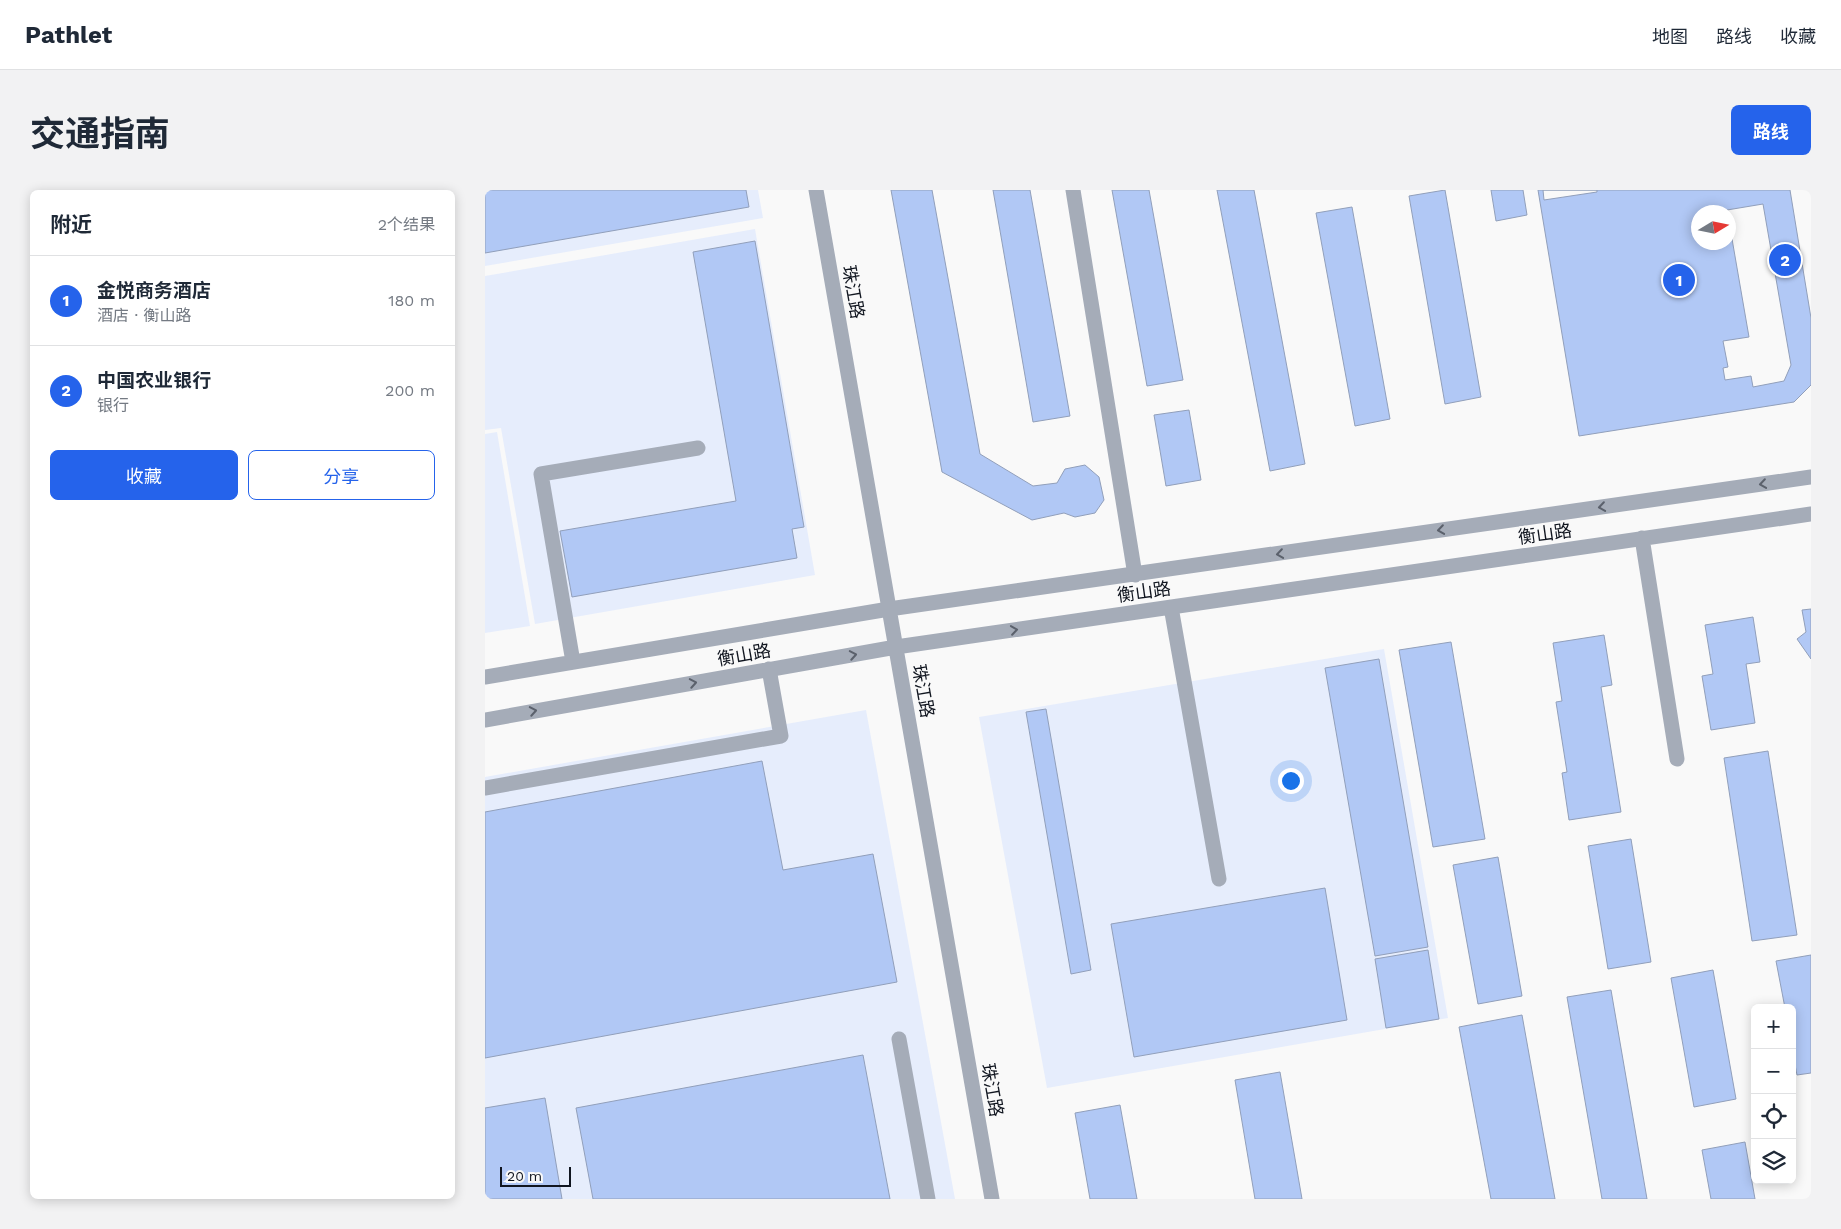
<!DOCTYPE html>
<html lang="zh">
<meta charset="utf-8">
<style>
:root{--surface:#fff;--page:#f2f2f3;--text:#1f2937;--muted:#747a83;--line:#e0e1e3;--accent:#2563eb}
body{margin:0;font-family:"Work Sans","Noto Sans SC",sans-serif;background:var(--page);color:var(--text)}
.controls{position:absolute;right:15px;bottom:15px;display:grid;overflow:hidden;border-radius:8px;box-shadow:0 2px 12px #0003}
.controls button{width:45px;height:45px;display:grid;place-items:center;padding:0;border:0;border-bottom:1px solid var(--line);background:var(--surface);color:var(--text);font:25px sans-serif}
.compass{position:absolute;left:1206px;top:15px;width:45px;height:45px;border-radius:50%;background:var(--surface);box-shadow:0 2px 12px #0003;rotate:80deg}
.scale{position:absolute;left:15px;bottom:12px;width:71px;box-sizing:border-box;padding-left:5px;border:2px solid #111620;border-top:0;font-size:14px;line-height:18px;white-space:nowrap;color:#111620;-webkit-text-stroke:4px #f9f9f9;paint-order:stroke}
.you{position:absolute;left:805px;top:590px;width:18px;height:18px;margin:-12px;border:4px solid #fff;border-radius:50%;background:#1a73e8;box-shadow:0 0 0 8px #1a73e833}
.badge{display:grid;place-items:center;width:32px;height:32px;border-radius:50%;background:var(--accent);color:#fff;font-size:16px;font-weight:700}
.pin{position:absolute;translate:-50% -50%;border:2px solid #fff;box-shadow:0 1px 5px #0006}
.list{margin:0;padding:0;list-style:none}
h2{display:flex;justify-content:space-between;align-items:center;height:65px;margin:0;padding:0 20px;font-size:21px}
h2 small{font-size:16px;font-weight:400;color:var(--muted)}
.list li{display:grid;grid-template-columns:32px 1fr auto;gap:15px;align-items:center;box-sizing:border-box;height:90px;padding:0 20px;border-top:1px solid var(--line)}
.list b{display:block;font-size:19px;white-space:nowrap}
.list p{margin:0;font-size:16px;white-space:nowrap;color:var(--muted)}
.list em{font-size:16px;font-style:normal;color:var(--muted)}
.actions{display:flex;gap:10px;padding:15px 20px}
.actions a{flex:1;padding:11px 0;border:1px solid var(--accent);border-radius:8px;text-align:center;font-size:18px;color:var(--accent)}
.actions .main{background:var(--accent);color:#fff}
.icon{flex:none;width:28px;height:28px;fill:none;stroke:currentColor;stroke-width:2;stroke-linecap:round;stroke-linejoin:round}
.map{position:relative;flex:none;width:1326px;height:1009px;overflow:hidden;border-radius:8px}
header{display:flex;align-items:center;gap:30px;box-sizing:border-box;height:70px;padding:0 25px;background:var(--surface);border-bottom:1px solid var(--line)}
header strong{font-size:24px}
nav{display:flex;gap:28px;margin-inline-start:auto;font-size:18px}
.intro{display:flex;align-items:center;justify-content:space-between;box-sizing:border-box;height:120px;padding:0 30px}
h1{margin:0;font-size:35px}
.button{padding:12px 22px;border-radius:8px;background:var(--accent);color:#fff;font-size:18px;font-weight:700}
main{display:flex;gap:30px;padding:0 30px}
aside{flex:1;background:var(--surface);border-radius:8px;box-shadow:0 2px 12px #0003}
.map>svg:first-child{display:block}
.built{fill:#e6edfc}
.building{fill:#b1c8f5;stroke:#919fba;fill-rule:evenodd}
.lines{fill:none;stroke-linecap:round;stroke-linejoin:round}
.minor{stroke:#a5acb8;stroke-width:15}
.oneway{stroke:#5b616c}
.labels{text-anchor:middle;stroke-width:4;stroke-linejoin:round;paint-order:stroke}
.street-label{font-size:18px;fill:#111620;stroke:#f9f9f9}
</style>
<header>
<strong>Pathlet</strong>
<nav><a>地图</a><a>路线</a><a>收藏</a></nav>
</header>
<div class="intro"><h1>交通指南</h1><a class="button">路线</a></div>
<main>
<aside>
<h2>附近<small>2个结果</small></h2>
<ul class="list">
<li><span class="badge">1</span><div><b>金悦商务酒店</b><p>酒店 · 衡山路</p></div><em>180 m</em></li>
<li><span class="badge">2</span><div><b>中国农业银行</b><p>银行</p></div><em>200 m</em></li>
</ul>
<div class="actions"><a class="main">收藏</a><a>分享</a></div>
</aside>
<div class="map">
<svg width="1326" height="1009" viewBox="0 0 1326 1009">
<rect width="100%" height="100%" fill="#f9f9f9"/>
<path class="built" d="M 0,0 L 273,0 L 278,28 L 0,76 Z
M 270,39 L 330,385 L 50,434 L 16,238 L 0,240 L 0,86 Z
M 12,242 L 45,436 L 0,443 L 0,244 Z
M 899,459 L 963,828 L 562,898 L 494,527 Z
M 381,520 L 470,1009 L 0,1009 L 0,587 Z"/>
<path class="building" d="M 0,0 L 261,0 L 264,17 L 0,63 Z
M 406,0 L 447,0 L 495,264 L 548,296 L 572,293 L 580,279 L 600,275 L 614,287 L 619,310 L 610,323 L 590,327 L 579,323 L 547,330 L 457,282 Z
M 508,0 L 545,0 L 585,226 L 548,232 Z
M 627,0 L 664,0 L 698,190 L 662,196 Z
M 732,0 L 769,0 L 820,274 L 785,281 Z
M 960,0 L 996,207 L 960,214 L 924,6 Z
M 1006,0 L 1038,0 L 1042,25 L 1011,31 Z
M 1053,0 L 1305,0 L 1326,128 L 1326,195 L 1309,212 L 1094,246 ZM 1214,22 L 1244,22 L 1244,52 L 1214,52 Z
M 1058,0 L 1112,0 L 1112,2 L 1059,10 Z
M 1278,14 L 1306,175 L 1299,191 L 1268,197 L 1266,186 L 1240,190 L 1238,178 L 1243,177 L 1238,151 L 1264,147 L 1242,20 Z
M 867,17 L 905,229 L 870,236 L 831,23 Z
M 270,51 L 319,337 L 307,339 L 312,368 L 87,407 L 75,341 L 251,311 L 208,62 Z
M 704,220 L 716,290 L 681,296 L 669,225 Z
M 1326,419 L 1326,469 L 1312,449 L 1321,442 L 1317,420 Z
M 1268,427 L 1275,472 L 1261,474 L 1270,533 L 1226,540 L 1217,486 L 1228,484 L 1220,435 Z
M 1119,445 L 1127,495 L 1116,497 L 1136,622 L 1084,630 L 1077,583 L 1082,582 L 1071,512 L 1077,511 L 1068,453 Z
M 966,452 L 1000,649 L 948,657 L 914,460 Z
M 894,469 L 943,757 L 890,766 L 840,478 Z
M 561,519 L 606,780 L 586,784 L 541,522 Z
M 1283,561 L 1312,745 L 1267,751 L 1239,568 Z
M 277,571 L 298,680 L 388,664 L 412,792 L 0,868 L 0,622 Z
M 1146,649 L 1166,772 L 1123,779 L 1103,656 Z
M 1013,667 L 1037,806 L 993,814 L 968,675 Z
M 840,698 L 862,830 L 649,867 L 626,734 Z
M 943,760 L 954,829 L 901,838 L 890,769 Z
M 1326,765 L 1326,883 L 1312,885 L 1307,859 L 1307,818 L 1300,818 L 1291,771 Z
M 1228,780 L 1251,909 L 1209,917 L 1186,788 Z
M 1126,800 L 1162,1009 L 1117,1009 L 1082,807 Z
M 1037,825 L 1070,1009 L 1006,1009 L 974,837 Z
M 378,865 L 405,1009 L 108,1009 L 91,918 Z
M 795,882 L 817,1009 L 770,1009 L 750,890 Z
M 60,908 L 77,1009 L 0,1009 L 0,918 Z
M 635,915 L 652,1009 L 605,1009 L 590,923 Z
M 1260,952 L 1270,1009 L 1226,1009 L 1217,960 Z"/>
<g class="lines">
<path class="minor" d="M 331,0 L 507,1009
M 588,0 L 650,385
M 1157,348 L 1192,569
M 686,417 L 734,689
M 88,472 L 56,284 L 213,258
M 0,487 L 404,419 L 1326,287
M 0,530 L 411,457 L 1326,324
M 0,598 L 296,546 L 284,479
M 414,849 L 443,1009"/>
</g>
<defs><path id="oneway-chevron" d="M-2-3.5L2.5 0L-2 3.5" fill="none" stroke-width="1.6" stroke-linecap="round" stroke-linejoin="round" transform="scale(1.25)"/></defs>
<g class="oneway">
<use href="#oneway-chevron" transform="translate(1278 294) rotate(172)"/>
<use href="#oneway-chevron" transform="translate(1117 317) rotate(172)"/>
<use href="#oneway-chevron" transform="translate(956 340) rotate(172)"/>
<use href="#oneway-chevron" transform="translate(795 364) rotate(172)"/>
<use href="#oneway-chevron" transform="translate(529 440) rotate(-8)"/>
<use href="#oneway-chevron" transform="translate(368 465) rotate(-10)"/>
<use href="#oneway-chevron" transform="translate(208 493) rotate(-10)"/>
<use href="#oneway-chevron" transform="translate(48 521) rotate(-10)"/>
</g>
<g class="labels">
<g class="street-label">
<text transform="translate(368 102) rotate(80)" y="6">珠江路</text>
<text transform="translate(1060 344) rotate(-8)" y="6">衡山路</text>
<text transform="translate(659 402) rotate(-8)" y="6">衡山路</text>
<text transform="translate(259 465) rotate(-10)" y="6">衡山路</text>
<text transform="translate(438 501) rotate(80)" y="6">珠江路</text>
<text transform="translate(507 900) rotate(80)" y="6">珠江路</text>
</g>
</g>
</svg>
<div class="controls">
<button>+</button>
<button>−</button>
<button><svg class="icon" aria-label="locate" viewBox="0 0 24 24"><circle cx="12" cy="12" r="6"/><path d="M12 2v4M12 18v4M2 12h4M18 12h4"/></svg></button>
<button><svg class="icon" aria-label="layers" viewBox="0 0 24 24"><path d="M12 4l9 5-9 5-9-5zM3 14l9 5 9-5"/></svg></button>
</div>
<svg class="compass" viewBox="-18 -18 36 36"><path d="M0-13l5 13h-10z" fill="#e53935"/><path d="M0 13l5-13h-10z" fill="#747a83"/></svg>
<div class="scale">20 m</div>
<div class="you"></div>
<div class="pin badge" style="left:1194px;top:90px">1</div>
<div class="pin badge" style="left:1300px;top:70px">2</div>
</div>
</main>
